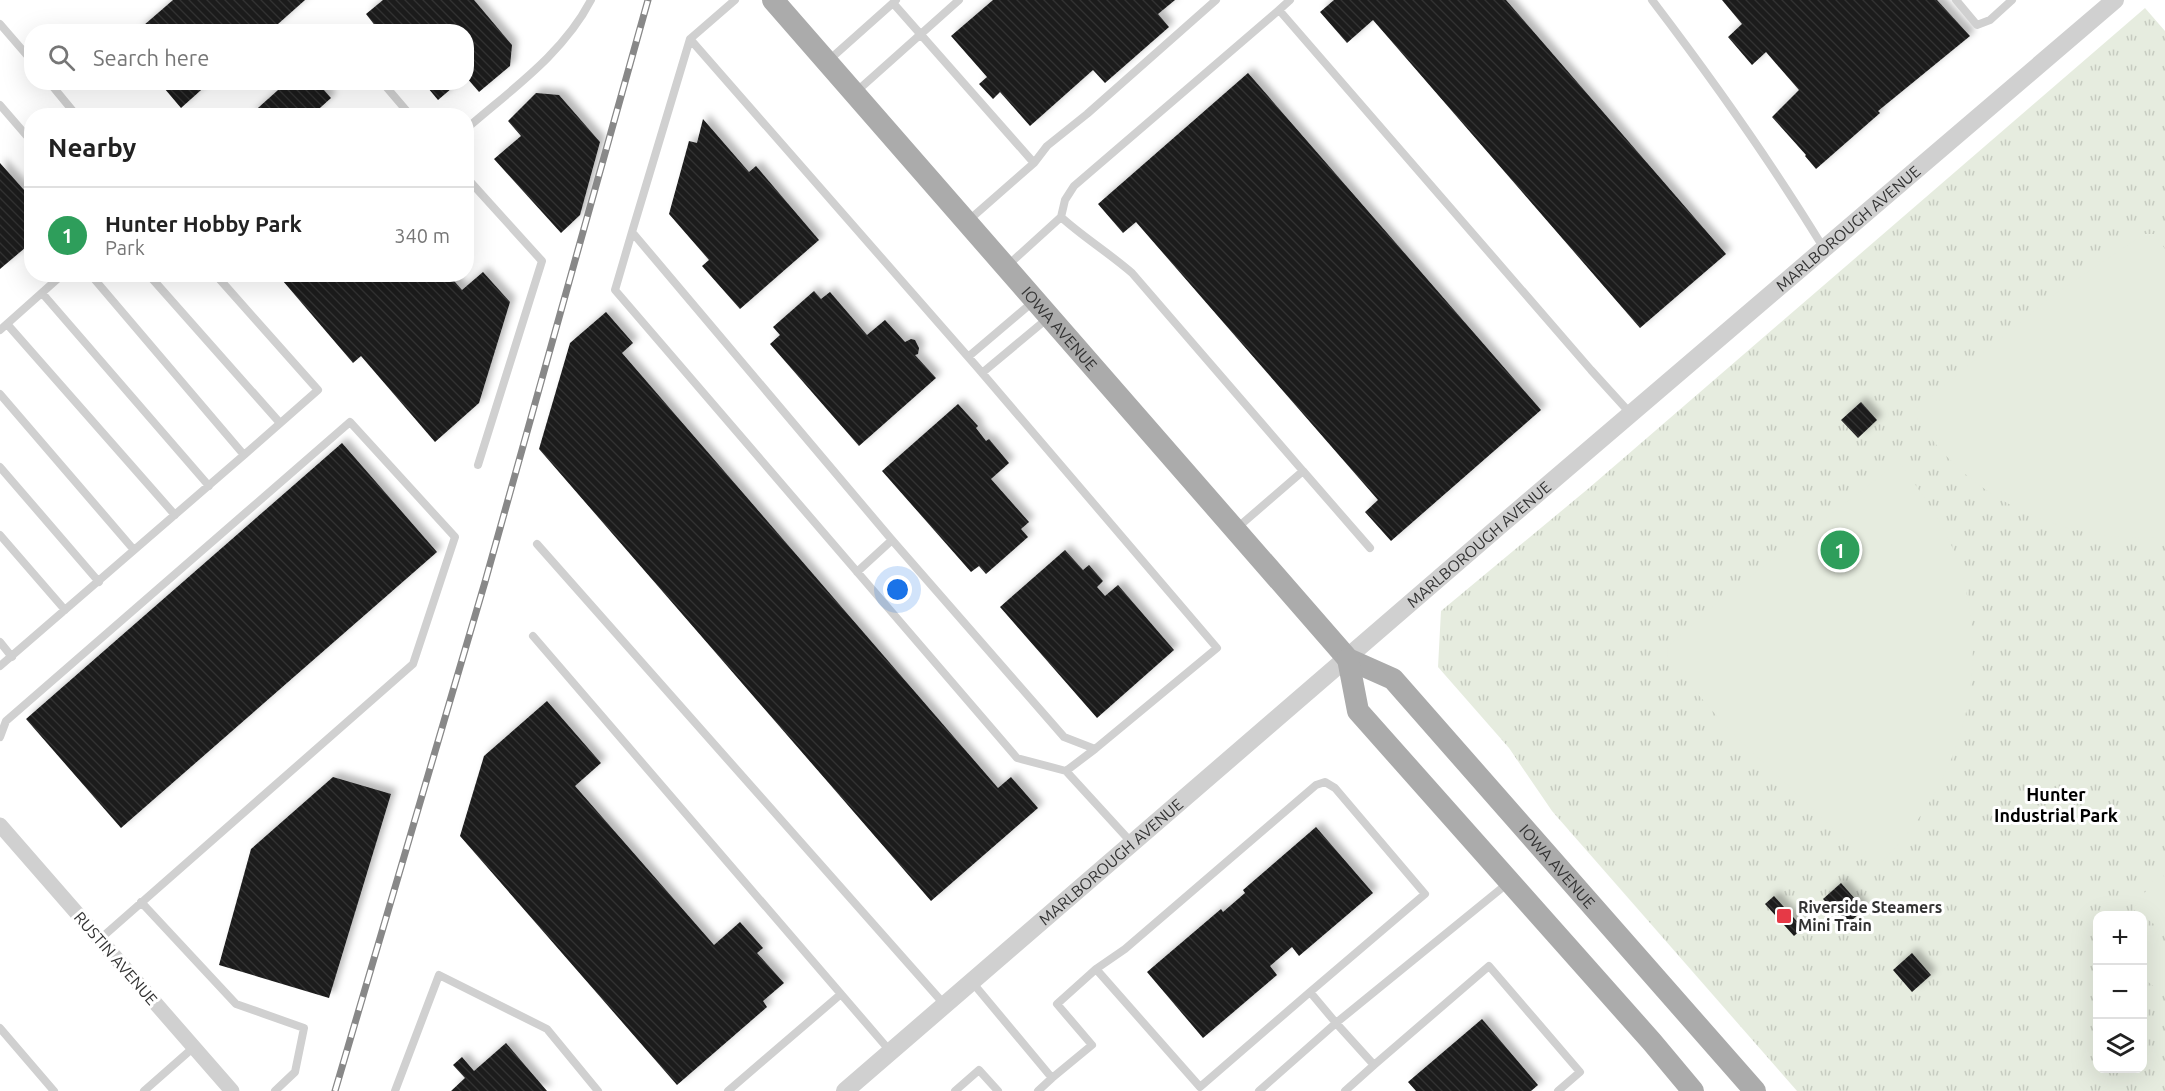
<!DOCTYPE html>
<meta charset="utf-8">
<style>
:root{--surface:#fff;--page:#f2f2f2;--text:#222;--muted:#767676;--line:#e0e0e0;--accent:#ea580c}
body{margin:0;font-family:Ubuntu,sans-serif;background:var(--page);color:var(--text)}
.controls{position:absolute;right:18px;bottom:18px;display:grid;overflow:hidden;border-radius:12px;box-shadow:0 6px 24px #0002}
.controls button{width:54px;height:54px;display:grid;place-items:center;padding:0;border:0;border-bottom:2px solid var(--line);background:var(--surface);color:var(--text);font:30px sans-serif}
.you{position:absolute;left:898px;top:590px;width:21px;height:21px;margin:-15px;border:4px solid #fff;border-radius:50%;background:#1a73e8;box-shadow:0 0 0 9px #1a73e833}
.badge{display:grid;place-items:center;width:39px;height:39px;border-radius:50%;background:var(--accent);color:#fff;font-size:20px;font-weight:700}
.pin{position:absolute;translate:-50% -50%;border:3px solid #fff;box-shadow:0 2px 6px #0006}
.list{margin:0;padding:0;list-style:none}
h2{display:flex;justify-content:space-between;align-items:center;height:78px;margin:0;padding:0 24px;font-size:26px}
h2 small{font-size:20px;font-weight:400;color:var(--muted)}
.list li{display:grid;grid-template-columns:39px 1fr auto;gap:18px;align-items:center;box-sizing:border-box;height:96px;padding:0 24px;border-top:2px solid var(--line)}
.list b{display:block;font-size:22px;white-space:nowrap}
.list p{margin:0;font-size:20px;white-space:nowrap;color:var(--muted)}
.list em{font-size:20px;font-style:normal;color:var(--muted)}
.icon{flex:none;width:33px;height:33px;fill:none;stroke:currentColor;stroke-width:2;stroke-linecap:round;stroke-linejoin:round}
.map{position:relative;flex:none;width:2165px;height:1091px;overflow:hidden}
.search{position:absolute;background:var(--surface);box-shadow:0 6px 24px #0002;left:24px;top:24px;width:450px;height:66px;display:flex;align-items:center;gap:15px;box-sizing:border-box;padding:0 21px;border-radius:24px;color:var(--muted);font-size:22px}
.panel{position:absolute;background:var(--surface);box-shadow:0 6px 24px #0002;left:24px;top:108px;width:450px;height:174px;border-radius:24px}
.map>svg:first-child{display:block}
.park{fill:url(#park-tufts);fill-rule:evenodd}
.garden{fill:#e6ecdf}
.building{fill:url(#building-back-hatch);filter:url(#shadow)}
.lines{fill:none;stroke-linecap:round;stroke-linejoin:round}
.service{stroke:#d0d0d0;stroke-width:8}
.minor{stroke:#d0d0d0;stroke-width:15}
.tertiary{stroke:#d0d0d0;stroke-width:18}
.primary{stroke:#ababab;stroke-width:22}
.rail-casing{stroke:#888;stroke-width:7}
.rail{stroke:#fff;stroke-width:4.5;stroke-dasharray:14;stroke-linecap:butt}
.poi-dot{fill:#e63946;stroke:#fff;stroke-width:2}
.labels{text-anchor:middle;stroke-width:6;stroke-linejoin:round;paint-order:stroke}
.street-label{font-size:16px;fill:#333;stroke:#fff}
.poi-label{font-size:16px;font-weight:bold;fill:#333;stroke:#fff;text-anchor:start}
.neighbourhood-label{font-size:18px;font-weight:bold;fill:#000;stroke:#fff}
</style>
<div class="map">
<svg width="2165" height="1091" viewBox="0 0 2165 1091">
<defs>
<pattern id="park-tufts" width="24" height="20" patternUnits="userSpaceOnUse" patternTransform="scale(1.5)"><rect width="24" height="20" fill="#e6ecdf"/><path d="M3 7l-1-3M5 7V3M7 7l1-3M15 17l-1-3M17 17v-4M19 17l1-3" fill="none" stroke="#c6cbc0"/></pattern>
<pattern id="building-back-hatch" width="6" height="6" patternUnits="userSpaceOnUse" patternTransform="scale(1.5)"><rect width="6" height="6" fill="#1a1a1a"/><path d="M-1 5l2 2M0 0l6 6M5-1l2 2" fill="none" stroke="#333"/></pattern>
<filter id="shadow"><feDropShadow dx="5.5" dy="-5.5" stdDeviation="3" flood-color="#0004"/></filter>
</defs>
<rect width="100%" height="100%" fill="#fff"/>
<path class="park" d="M 2145,8 L 2165,31 L 2165,1091 L 1797,1091 L 1552,811 L 1509,748 L 1438,667 L 1441,611 L 1589,488 ZM 2098,916 L 2142,916 L 2142,1068 L 2098,1068 Z"/>
<path class="garden" d="M 2144,234 L 2155,234 L 2165,249 L 2165,537 C 2067,546 1962,498 1913,411 L 2052,296 Z
M 1899,462 C 1923,495 1948,529 1960,568 C 1994,677 1958,792 1875,868 L 1729,730 L 1676,669 L 1668,657 L 1667,647 L 1726,595 Z
M 2159,873 L 2165,877 L 2165,932 L 2133,909 Z
M 2142,929 L 2165,946 L 2165,995 L 2143,978 Z"/>
<path class="building" d="M 173,0 L 305,0 L 269,32 L 136,32 Z
M 383,0 L 474,0 L 512,45 L 510,66 L 479,92 L 466,77 L 466,32 L 380,32 L 366,14 Z
M 993,0 L 1175,0 L 1158,14 L 1169,27 L 1105,83 L 1093,70 L 1030,126 L 1000,92 L 993,99 L 979,84 L 987,77 L 951,36 Z
M 1334,0 L 1506,0 L 1726,254 L 1640,328 L 1373,20 L 1347,43 L 1320,12 Z
M 1722,0 L 1937,0 L 1970,36 L 1878,111 L 1880,113 L 1816,169 L 1805,156 L 1806,155 L 1772,117 L 1799,90 L 1766,52 L 1752,65 L 1728,37 L 1742,24 Z
M 1248,73 L 1541,410 L 1391,541 L 1365,512 L 1378,500 L 1256,360 L 1136,222 L 1123,233 L 1098,204 Z
M 159,82 L 210,82 L 181,108 Z
M 287,82 L 317,82 L 331,98 L 311,116 L 249,116 Z
M 423,82 L 459,82 L 438,100 Z
M 536,93 L 559,95 L 600,142 L 580,215 L 561,233 L 494,159 L 521,136 L 508,121 Z
M 703,119 L 749,172 L 756,166 L 819,240 L 740,309 L 702,266 L 709,260 L 669,214 L 689,141 L 697,143 Z
M 0,163 L 32,199 L 32,242 L 0,269 Z
M 483,272 L 510,302 L 479,403 L 435,442 L 361,356 L 353,363 L 277,274 L 448,274 L 462,290 Z
M 814,291 L 821,299 L 830,292 L 867,335 L 885,320 L 905,342 L 911,339 L 915,340 L 919,348 L 918,354 L 915,355 L 936,378 L 859,446 L 770,344 L 780,335 L 773,327 Z
M 606,312 L 633,343 L 622,353 L 998,788 L 1011,777 L 1038,808 L 931,901 L 539,449 L 570,343 Z
M 1861,402 L 1877,420 L 1858,438 L 1841,420 Z
M 958,404 L 978,426 L 976,428 L 986,441 L 989,439 L 1009,463 L 991,479 L 1029,522 L 1021,529 L 1028,537 L 986,574 L 979,566 L 971,572 L 882,471 Z
M 342,443 L 437,552 L 121,828 L 26,719 Z
M 1065,550 L 1083,570 L 1089,565 L 1103,581 L 1097,587 L 1105,596 L 1118,585 L 1174,650 L 1097,718 L 1000,607 Z
M 547,701 L 601,763 L 575,786 L 714,945 L 740,922 L 763,948 L 757,953 L 784,983 L 763,1001 L 767,1007 L 677,1085 L 460,836 L 484,756 Z
M 333,777 L 391,794 L 329,998 L 219,965 L 251,849 Z
M 1316,827 L 1373,893 L 1299,956 L 1292,947 L 1270,966 L 1277,975 L 1203,1038 L 1147,972 L 1221,909 L 1223,912 L 1245,893 L 1243,890 Z
M 1841,883 L 1864,909 L 1847,925 L 1823,899 Z
M 1774,896 L 1803,928 L 1794,936 L 1765,904 Z
M 1912,953 L 1931,975 L 1912,992 L 1893,970 Z
M 1482,1019 L 1538,1085 L 1531,1091 L 1416,1091 L 1408,1082 Z
M 506,1043 L 547,1091 L 451,1091 L 465,1078 L 453,1065 L 462,1057 L 474,1071 Z"/>
<g class="lines">
<path class="service" d="M 735,0 L 690,39 L 977,367 L 1217,648 L 1095,749 L 1064,737 L 892,540 L 632,232 L 615,290 L 1017,758 L 1066,771 L 1131,842
M 896,0 L 893,3 L 1034,163
M 1652,0 C 1713,80 1771,162 1823,247
M 1956,0 L 1977,25 L 1990,20 L 2012,0
M 1279,10 L 1290,0
M 0,24 L 32,61
M 829,60 L 893,3
M 49,82 L 77,116
M 382,82 L 411,116
M 857,91 L 959,0
M 0,105 L 32,142
M 466,129 C 512,89 563,54 591,0
M 466,177 L 542,261 L 478,465
M 1061,217 C 1083,237 1109,253 1132,273 L 1303,471 L 1237,528
M 969,220 L 1034,163 L 1047,146 L 1087,114 L 1216,0
M 632,232 L 690,39
M 1007,266 L 1061,217 L 1065,200 L 1074,186 L 1279,10 L 1591,370 L 1630,413
M 148,274 L 280,423
M 215,274 L 318,390 L 244,455
M 42,293 L 209,486
M 7,324 L 175,515
M 0,330 L 63,274
M 968,357 L 1034,301
M 982,373 L 1048,318
M 0,394 L 134,550
M 0,467 L 99,582
M 1303,471 L 1370,548
M 0,535 L 65,610
M 537,544 L 944,1004
M 857,572 L 892,540
M 533,636 L 890,1051
M 0,642 L 12,657
M 0,666 L 244,455 L 90,274
M 0,737 L 6,721 L 350,422 L 455,537 L 413,664 L 100,939
M 1066,771 L 1095,749
M 141,902 L 236,1004 L 304,1028 L 295,1072 L 275,1091
M 1096,969 L 1125,949 L 1316,785 L 1325,782 L 1335,788 L 1425,894 L 1310,992
M 972,982 L 1052,1078 L 1092,1045 L 1057,1004 L 1096,969 L 1200,1087 L 1310,992 L 1336,1023 L 1508,883
M 0,1028 L 54,1091
M 144,1091 L 194,1047
M 395,1091 L 439,975 L 547,1029 L 598,1091
M 728,1091 L 841,994
M 955,1091 L 979,1070 L 998,1091
M 1038,1091 L 1052,1078
M 1259,1091 L 1336,1023 L 1374,1065 L 1489,966 L 1580,1072 L 1558,1091
M 1345,1091 L 1374,1065"/>
<path class="minor" d="M 0,825 L 232,1091"/>
<path class="tertiary" id="s1" d="M 845,1091 L 1503,523 L 2115,0"/>
<g class="primary">
<path id="s2" d="M 773,0 L 1348,659 L 1393,679 L 1755,1091"/>
<path d="M 1348,659 L 1358,711 L 1652,1042 L 1693,1091"/>
</g>
<g class="rail-casing">
<path id="rail" d="M 335,1091 L 485,582 L 648,0"/>
</g>
<use href="#rail" class="rail"/>
</g>
<rect class="poi-dot" x="1776" y="908" width="16" height="16" rx="3"/>
<g class="labels">
<g class="street-label">
<text dy="6" stroke="none"><textPath href="#s1" startOffset="1323">MARLBOROUGH AVENUE</textPath></text>
<text dy="6" stroke="none"><textPath href="#s2" startOffset="436">IOWA AVENUE</textPath></text>
<text dy="6" stroke="none"><textPath href="#s1" startOffset="837">MARLBOROUGH AVENUE</textPath></text>
<text dy="6" stroke="none"><textPath href="#s1" startOffset="351">MARLBOROUGH AVENUE</textPath></text>
<text dy="6" stroke="none"><textPath href="#s2" startOffset="1173">IOWA AVENUE</textPath></text>
<text transform="translate(116 958) rotate(49)" y="6">RUSTIN AVENUE</text>
</g>
<g class="poi-label">
<text x="1798" y="913">Riverside Steamers<tspan x="1798" dy="18">Mini Train</tspan></text>
</g>
<g class="neighbourhood-label">
<text x="2056" y="801">Hunter<tspan x="2056" dy="21">Industrial Park</tspan></text>
</g>
</g>
</svg>
<div class="controls">
<button>+</button>
<button>−</button>
<button><svg class="icon" aria-label="layers" viewBox="0 0 24 24"><path d="M12 4l9 5-9 5-9-5zM3 14l9 5 9-5"/></svg></button>
</div>
<div class="you"></div>
<div class="pin badge" style="left:1840px;top:550px;background:#2e9e5b">1</div>
<div class="search"><svg class="icon" aria-label="search" viewBox="0 0 24 24"><circle cx="10" cy="10" r="6"/><path d="M15 15l6 6"/></svg>Search here</div>
<section class="panel">
<h2>Nearby<small></small></h2>
<ul class="list">
<li><span class="badge" style="background:#2e9e5b">1</span><div><b>Hunter Hobby Park</b><p>Park</p></div><em>340 m</em></li>
</ul>
</section>
</div>
